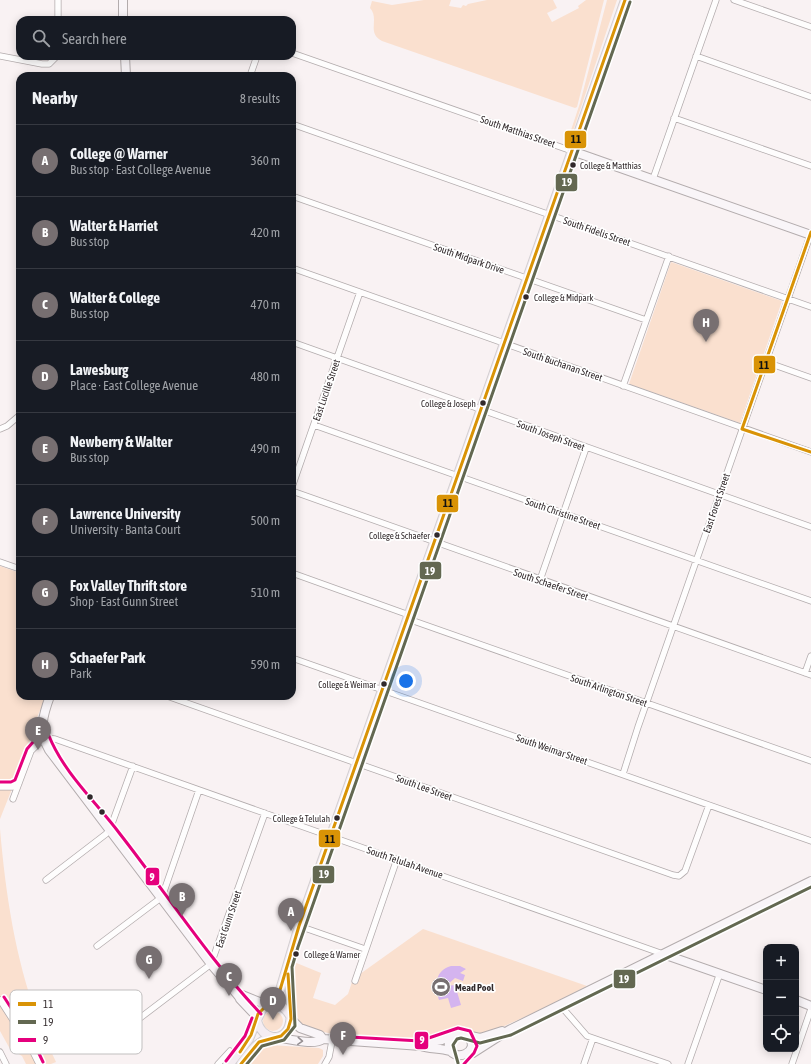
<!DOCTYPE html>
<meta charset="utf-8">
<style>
:root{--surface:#171b24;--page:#242831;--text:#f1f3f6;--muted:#9ea1a6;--line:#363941;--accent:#776f71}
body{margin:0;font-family:"Asap Condensed",sans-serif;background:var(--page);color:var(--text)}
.controls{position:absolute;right:12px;bottom:12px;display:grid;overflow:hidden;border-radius:8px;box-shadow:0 2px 10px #0003}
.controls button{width:36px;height:36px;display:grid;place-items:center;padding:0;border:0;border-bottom:1px solid var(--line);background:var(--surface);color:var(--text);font:20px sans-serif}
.you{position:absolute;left:406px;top:681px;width:14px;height:14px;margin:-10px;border:3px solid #fff;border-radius:50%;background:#1a73e8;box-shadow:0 0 0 6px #1a73e833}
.badge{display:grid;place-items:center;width:26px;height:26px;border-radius:50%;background:var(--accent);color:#fff;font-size:13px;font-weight:700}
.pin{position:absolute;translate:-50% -33px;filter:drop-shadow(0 1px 2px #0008)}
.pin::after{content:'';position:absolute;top:21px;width:14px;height:12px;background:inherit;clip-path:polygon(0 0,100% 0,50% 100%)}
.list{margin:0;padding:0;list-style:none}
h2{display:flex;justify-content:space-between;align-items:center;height:52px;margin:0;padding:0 16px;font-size:17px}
h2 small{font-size:13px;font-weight:400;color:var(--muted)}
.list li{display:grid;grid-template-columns:26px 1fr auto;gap:12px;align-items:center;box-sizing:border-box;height:72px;padding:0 16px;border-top:1px solid var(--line)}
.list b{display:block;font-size:15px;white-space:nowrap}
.list p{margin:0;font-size:13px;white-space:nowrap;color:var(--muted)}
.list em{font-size:13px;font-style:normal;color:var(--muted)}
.icon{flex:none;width:22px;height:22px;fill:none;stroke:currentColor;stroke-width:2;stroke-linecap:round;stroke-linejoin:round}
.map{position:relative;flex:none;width:811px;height:1064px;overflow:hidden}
.search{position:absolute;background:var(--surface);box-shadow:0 2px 10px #0003;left:16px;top:16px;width:280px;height:44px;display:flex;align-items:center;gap:10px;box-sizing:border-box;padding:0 14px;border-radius:12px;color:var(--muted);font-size:15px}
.panel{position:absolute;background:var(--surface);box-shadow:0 2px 10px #0003;left:16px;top:72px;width:280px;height:628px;border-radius:12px}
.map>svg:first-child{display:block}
.green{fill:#fae0cf}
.water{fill:#d4b4ef}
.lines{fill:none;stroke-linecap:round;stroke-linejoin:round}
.street-casing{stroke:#b3acad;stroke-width:7}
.secondary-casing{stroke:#b3acad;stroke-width:10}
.primary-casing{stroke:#d3cfd1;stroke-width:10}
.street{stroke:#fefdfd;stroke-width:5.5}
.secondary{stroke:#f9f5f8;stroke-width:8}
.primary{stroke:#f5edf2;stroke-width:8}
.bus-1-casing{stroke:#fff;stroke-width:6}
.bus-2-casing{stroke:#fff;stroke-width:6}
.bus-3-casing{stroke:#fff;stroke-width:6}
.bus-1{stroke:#d99306;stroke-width:3}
.bus-2{stroke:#636851;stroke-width:3}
.bus-3{stroke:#e5007d;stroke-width:3}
.oneway{stroke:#958f92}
.bus-dot{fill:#31292b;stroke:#fff;stroke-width:1.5}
.labels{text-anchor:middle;stroke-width:3.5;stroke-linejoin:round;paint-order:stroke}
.bus-label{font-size:9px;fill:#31292b;stroke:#fff;text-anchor:end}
.street-label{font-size:10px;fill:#31292b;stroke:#fff}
.poi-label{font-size:10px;font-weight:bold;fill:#31292b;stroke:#fff;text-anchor:start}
.key{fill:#fff;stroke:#c1bfbf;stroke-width:1}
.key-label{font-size:11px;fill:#31292b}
.line-badge{stroke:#fff;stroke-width:1.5}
.badge-label{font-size:11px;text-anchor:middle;font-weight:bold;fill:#fff}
.pale-badge-label{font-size:11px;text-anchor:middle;font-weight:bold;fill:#111}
</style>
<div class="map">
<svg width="811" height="1064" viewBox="0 0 811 1064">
<rect width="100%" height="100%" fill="#f9f2f3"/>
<path class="green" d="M 424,0 L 451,0 L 449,6 L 461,8 L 463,5 L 466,6 L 468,4 L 487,0 L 553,0 L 557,8 L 547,13 L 552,22 L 579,8 L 578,6 L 586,0 L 604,0 L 577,107 L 575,108 L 382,41 C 366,33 380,19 370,8 L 372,1 L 392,5 Z
M 607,0 L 617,0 L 570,140 L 568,139 L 580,103 Z
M 671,262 L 782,301 L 740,423 L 629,384 Z
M 0,566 L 20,573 L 20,696 L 46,696 L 36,720 L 36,737 L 29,746 L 0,819 Z
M 0,829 C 7,910 20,988 56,1062 L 51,1064 L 26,1064 L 22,1056 L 10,1049 L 0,1031 Z
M 423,929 L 587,986 L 538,1011 L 486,1034 L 443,1037 L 426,1041 L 383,1039 L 332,1034 L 316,1030 L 300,1023 L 294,1010 L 292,989 L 294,962 L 321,973 L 313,998 L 335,1005 L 348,994 L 353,979 Z
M263 1021a10 10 0 1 1 20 0a10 10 0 1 1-20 0Z
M 269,1045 L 319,1048 L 323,1050 L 323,1056 L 318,1064 L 251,1064 L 263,1049 Z"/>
<path class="water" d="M 451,966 L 460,966 L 466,969 L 460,973 L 465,975 L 463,981 L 455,978 L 446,986 L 455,985 L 461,1005 L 451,1008 L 448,998 L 439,1000 C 435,986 434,971 451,966 Z"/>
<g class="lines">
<g class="street-casing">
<path id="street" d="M 58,0 L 58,20
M 734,0 L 811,27
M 292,53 L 572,151
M 0,56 L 42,64 L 49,64 L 57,56
M 696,56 L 811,97
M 250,76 L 257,56
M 674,118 L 811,166
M 292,124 L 811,307
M 653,179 L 716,0
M 292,196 L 646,320
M 292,268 L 811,452
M 292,342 L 811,527
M 766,362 L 811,378
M 623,386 L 669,256
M 314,425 L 811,601
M 0,429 L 7,426 L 20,415
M 292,487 L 360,292
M 292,491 L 811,675
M 0,562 L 20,569
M 292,573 L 409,615
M 540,580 L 586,448
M 408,619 L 811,761
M 292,658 L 811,841
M 805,673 L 811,656
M 167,696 L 673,875 L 679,876 L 685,871 L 709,805
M 623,774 L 638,727 L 811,233
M 0,787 L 12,787 L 19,783
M 13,799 L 31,751 L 44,738 L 55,739 L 663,954
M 46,880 L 106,834 L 110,829 L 133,766
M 299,926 L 365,949
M 97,946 L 162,897 L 199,790
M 355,981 L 397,859
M 0,1000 L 31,1048 L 39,1064
M 560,1005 L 587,1036 L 668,1064
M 140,1018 L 211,964 L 265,813
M 0,1052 L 6,1064
M 218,1064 L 230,1051
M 325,1064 L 329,1057 L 332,1041
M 584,1064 L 593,1038
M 688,1064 L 720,973
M 792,1064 L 811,1009"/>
</g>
<g class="secondary-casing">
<path id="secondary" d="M 123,0 L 123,20
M 125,56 L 126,76
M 572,151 L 811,235
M 50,696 C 43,715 38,731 49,750 L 211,964 C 215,970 239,995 240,999 L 257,1017
M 663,954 L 766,990
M 239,995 L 242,995 L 267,1005
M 796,1000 L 811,1006
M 291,1019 L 300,1028 L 320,1035 L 323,1039
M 454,1035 C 450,1038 448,1041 449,1046 C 451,1064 484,1053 467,1035
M 276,1037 C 288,1039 314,1046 323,1039 L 421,1046 C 429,1049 440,1048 450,1051
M 425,1043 L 442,1040 L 457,1033 L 480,1038 L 502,1031
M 467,1054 L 473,1053 L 509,1030 L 811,881"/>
</g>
<g class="primary-casing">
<path id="primary" d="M 288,969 C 289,984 293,1008 290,1022 C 287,1044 261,1041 257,1020 L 263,1008 C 273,1000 285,1006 290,1016
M 269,1005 L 280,990 L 299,926 L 625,0
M 230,1064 L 249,1039 L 257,1020
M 241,1064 C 250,1052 256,1042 271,1037"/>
</g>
<use href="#street" class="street"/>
<use href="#secondary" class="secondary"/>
<use href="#primary" class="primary"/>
<g class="bus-1-casing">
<path id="bus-1" d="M 811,232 L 742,429 L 811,452
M 269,1005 L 280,990 L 299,926 L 625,0
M 240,1052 L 251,1035 L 258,1014 L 267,1005
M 241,1064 L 259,1042 L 281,1036 L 288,1029 L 291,1019 L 288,974"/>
</g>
<g class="bus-2-casing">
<path id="bus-2" d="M 458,1063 L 453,1045 L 457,1039 L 461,1038 L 480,1043 L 511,1035 L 811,887
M 247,1064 L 262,1046 L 284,1040 L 295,1026 L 292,967 L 298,947 L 630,2"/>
</g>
<g class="bus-3-casing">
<path id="bus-3" d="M 49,736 C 64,773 96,802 120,834 C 167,894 208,958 261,1014
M 0,782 L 11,782 L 15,780 L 27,749 L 40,734
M 4,997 L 35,1045 L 43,1062
M 332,1036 L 420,1041 L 458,1028 L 470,1031 L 477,1046 L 474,1053 L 464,1064
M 226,1061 L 245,1036 L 252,1018"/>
</g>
<use href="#bus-1" class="bus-1"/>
<use href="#bus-2" class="bus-2"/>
<use href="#bus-3" class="bus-3"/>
</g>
<defs><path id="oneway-chevron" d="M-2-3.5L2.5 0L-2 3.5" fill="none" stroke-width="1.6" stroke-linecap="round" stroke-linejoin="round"/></defs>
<use class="oneway" href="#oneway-chevron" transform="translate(300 1041) rotate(4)"/>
<defs>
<g id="stadium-disc" transform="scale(1)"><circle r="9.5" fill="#776f71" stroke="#fff"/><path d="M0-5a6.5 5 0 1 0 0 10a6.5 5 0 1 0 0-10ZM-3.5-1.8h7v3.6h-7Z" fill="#fff"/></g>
</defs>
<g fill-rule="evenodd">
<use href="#stadium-disc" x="441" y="987"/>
</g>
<g class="bus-dot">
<circle cx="573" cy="165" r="3.5"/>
<circle cx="526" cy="297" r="3.5"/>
<circle cx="483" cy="403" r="3.5"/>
<circle cx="437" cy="535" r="3.5"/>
<circle cx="384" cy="684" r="3.5"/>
<circle cx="90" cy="797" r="3.5"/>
<circle cx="102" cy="812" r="3.5"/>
<circle cx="337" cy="818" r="3.5"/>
<circle cx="296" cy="954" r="3.5"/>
</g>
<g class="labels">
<g class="bus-label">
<text x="580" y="169" text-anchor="start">College &amp; Matthias</text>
<text x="534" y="301" text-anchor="start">College &amp; Midpark</text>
<text x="476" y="407">College &amp; Joseph</text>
<text x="430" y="539">College &amp; Schaefer</text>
<text x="376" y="688">College &amp; Weimar</text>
<text x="330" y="822">College &amp; Telulah</text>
<text x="304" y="958" text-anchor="start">College &amp; Warner</text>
</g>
<g class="street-label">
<text transform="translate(518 131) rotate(19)" y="4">South Matthias Street</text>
<text transform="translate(597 231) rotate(19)" y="4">South Fidelis Street</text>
<text transform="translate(469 258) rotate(19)" y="4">South Midpark Drive</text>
<text transform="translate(563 364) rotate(19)" y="4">South Buchanan Street</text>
<text transform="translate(326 390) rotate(-71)" y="4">East Lucille Street</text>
<text transform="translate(551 435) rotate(20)" y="4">South Joseph Street</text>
<text transform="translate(716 503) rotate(-71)" y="4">East Forest Street</text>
<text transform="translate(563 513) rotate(19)" y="4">South Christine Street</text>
<text transform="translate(551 584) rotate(19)" y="4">South Schaefer Street</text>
<text transform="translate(609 690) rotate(19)" y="4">South Arlington Street</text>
<text transform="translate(552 749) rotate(19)" y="4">South Weimar Street</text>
<text transform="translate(424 787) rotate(20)" y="4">South Lee Street</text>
<text transform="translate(405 862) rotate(19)" y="4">South Telulah Avenue</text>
<text transform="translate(228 919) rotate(-71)" y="4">East Gunn Street</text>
</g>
<g class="poi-label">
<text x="455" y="991">Mead Pool</text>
</g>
</g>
<rect x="10" y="990" width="132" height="64" rx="6" class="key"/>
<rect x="18" y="1002" width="18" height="4" fill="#d99306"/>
<rect x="18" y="1020" width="18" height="4" fill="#636851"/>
<rect x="18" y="1038" width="18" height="4" fill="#e5007d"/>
<g class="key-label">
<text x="43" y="1008">11</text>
<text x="43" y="1026">19</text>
<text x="43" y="1044">9</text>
</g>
<g class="line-badge">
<rect x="564" y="130" width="23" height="19" rx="4" fill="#d99306"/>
<rect x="555" y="173" width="23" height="19" rx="4" fill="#636851"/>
<rect x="753" y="355" width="23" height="19" rx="4" fill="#d99306"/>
<rect x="436" y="494" width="23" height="19" rx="4" fill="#d99306"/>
<rect x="419" y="561" width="23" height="19" rx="4" fill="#636851"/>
<rect x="318" y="829" width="23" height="19" rx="4" fill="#d99306"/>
<rect x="312" y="865" width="23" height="19" rx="4" fill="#636851"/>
<rect x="145" y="867" width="15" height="19" rx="4" fill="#e5007d"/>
<rect x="613" y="969" width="23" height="20" rx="4" fill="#636851"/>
<rect x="414" y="1031" width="15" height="19" rx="4" fill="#e5007d"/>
</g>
<g class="badge-label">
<text x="567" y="186">19</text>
<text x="430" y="575">19</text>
<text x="324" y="878">19</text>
<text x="152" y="881">9</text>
<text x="624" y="983">19</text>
<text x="422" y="1044">9</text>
</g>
<g class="pale-badge-label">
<text x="576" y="143">11</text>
<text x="764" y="369">11</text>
<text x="448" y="507">11</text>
<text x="330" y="843">11</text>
</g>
</svg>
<div class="controls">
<button>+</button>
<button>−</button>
<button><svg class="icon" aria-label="locate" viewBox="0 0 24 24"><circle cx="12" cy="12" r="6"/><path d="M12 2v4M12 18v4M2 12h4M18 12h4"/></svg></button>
</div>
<div class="you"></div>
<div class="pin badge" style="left:291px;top:931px">A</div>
<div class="pin badge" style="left:182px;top:916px">B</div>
<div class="pin badge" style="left:229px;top:996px">C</div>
<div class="pin badge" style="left:273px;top:1020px">D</div>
<div class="pin badge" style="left:38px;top:750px">E</div>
<div class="pin badge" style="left:343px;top:1055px">F</div>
<div class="pin badge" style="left:149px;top:979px">G</div>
<div class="pin badge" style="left:706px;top:342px">H</div>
<div class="search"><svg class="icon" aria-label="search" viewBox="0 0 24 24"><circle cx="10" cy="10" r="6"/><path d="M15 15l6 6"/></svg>Search here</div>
<section class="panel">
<h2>Nearby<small>8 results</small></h2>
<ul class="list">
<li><span class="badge">A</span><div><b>College @ Warner</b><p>Bus stop · East College Avenue</p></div><em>360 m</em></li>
<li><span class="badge">B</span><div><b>Walter &amp; Harriet</b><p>Bus stop</p></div><em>420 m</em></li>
<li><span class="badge">C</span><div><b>Walter &amp; College</b><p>Bus stop</p></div><em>470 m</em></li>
<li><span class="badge">D</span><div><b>Lawesburg</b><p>Place · East College Avenue</p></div><em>480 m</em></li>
<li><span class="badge">E</span><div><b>Newberry &amp; Walter</b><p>Bus stop</p></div><em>490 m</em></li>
<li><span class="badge">F</span><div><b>Lawrence University</b><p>University · Banta Court</p></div><em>500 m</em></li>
<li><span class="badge">G</span><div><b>Fox Valley Thrift store</b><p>Shop · East Gunn Street</p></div><em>510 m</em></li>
<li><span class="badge">H</span><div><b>Schaefer Park</b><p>Park</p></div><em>590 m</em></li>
</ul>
</section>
</div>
